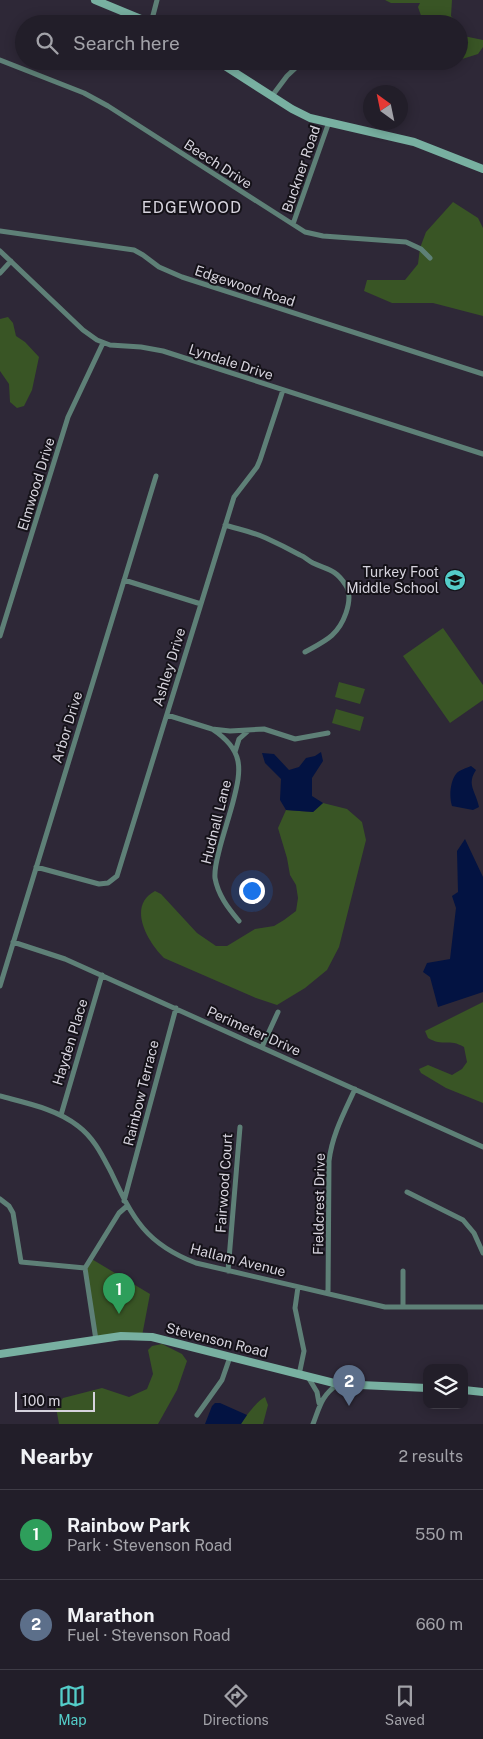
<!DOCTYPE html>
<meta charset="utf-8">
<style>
:root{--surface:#221e29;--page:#2a2731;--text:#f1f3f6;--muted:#a2a2a8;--line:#3f3c46;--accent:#54cdc9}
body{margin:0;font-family:"Public Sans",sans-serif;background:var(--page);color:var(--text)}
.controls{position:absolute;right:15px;bottom:15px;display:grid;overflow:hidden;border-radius:10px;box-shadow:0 2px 12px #0003}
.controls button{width:45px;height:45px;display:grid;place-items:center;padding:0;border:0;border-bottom:1px solid var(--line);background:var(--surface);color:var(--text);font:25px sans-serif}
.compass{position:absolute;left:363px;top:85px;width:45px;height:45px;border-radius:50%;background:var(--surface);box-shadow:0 2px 12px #0003;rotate:327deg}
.scale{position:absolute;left:15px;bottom:12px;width:80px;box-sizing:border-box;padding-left:5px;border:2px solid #d6d3dd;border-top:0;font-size:14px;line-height:18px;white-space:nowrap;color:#d6d3dd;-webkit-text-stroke:4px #151219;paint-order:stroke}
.you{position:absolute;left:251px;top:890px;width:18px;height:18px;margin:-12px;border:4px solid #fff;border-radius:50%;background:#1a73e8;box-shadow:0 0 0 8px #1a73e833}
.badge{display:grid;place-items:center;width:32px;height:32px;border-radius:50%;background:var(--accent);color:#fff;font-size:16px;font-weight:700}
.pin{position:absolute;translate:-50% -41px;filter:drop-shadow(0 1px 2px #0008)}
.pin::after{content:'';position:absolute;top:26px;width:18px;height:15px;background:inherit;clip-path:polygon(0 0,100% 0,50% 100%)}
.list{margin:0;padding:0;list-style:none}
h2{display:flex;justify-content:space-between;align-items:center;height:65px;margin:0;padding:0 20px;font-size:21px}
h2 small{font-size:16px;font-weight:400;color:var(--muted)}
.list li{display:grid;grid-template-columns:32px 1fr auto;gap:15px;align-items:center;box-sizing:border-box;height:90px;padding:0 20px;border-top:1px solid var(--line)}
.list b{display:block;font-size:19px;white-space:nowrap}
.list p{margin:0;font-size:16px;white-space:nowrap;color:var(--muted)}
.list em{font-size:16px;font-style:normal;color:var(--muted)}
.icon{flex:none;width:28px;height:28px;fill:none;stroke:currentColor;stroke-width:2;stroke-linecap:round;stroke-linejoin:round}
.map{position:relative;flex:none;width:483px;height:1424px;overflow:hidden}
.search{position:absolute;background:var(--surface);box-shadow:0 2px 12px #0003;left:15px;right:15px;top:15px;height:55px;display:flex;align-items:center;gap:12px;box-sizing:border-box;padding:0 18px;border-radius:28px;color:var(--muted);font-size:19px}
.sheet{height:245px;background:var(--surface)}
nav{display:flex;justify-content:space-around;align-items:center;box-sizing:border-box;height:70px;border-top:1px solid var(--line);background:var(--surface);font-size:14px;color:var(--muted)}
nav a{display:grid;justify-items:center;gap:2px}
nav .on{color:var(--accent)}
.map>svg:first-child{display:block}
.green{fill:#395525}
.water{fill:#031342}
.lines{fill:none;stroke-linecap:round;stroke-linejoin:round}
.street{stroke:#5e8077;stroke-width:5}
.secondary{stroke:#78b0a1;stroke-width:8}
.labels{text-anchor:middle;stroke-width:4;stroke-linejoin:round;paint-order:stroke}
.street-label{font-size:14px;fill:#d6d3dd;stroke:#151219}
.poi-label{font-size:14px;fill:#d6d3dd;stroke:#151219;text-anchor:end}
.quarter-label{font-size:16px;letter-spacing:1px;fill:#d6d3dd;stroke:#151219}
</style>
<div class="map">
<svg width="483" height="1424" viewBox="0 0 483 1424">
<rect width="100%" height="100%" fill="#2e2837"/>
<path class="green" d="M 385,0 L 452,0 L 451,16 L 458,24 L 424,24 L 418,7 L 420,3 L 391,3 Z
M 459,35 L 483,40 L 483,47 L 478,54 L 459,60 Z
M 453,202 L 478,218 L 483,228 L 483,316 L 433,303 L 392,303 L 364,291 L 367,280 L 405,280 L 418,264 L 420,248 L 426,232 Z
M 8,317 L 13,323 L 16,336 L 25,342 L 39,357 L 32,390 L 24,406 L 17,408 L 10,402 L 9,384 L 0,371 L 0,319 Z
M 443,628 L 483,685 L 483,700 L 450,723 L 403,656 Z
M 339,682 L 365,689 L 360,704 L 335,697 Z
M 336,709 L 364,717 L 360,731 L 332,723 Z
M 323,803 L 347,809 L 362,822 L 366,840 L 339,947 L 327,970 L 305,988 L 277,1005 L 256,998 L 164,958 C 147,941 127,906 155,891 L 161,894 L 197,933 L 216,946 L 227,946 L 255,929 L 274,926 L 284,920 L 296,911 L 298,898 L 296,885 L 290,875 L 287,858 L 278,828 L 286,810 L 313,812 Z
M 483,1002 L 483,1103 L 446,1088 L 421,1073 L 419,1069 L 428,1065 L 452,1075 L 462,1069 L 467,1062 L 464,1047 C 449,1038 443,1047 428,1038 L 425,1031 Z
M 90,1258 L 150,1294 L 142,1336 L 96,1340 L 85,1268 Z
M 162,1344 L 182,1354 L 187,1361 L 177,1390 L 158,1424 L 59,1424 L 56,1407 L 63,1398 L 102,1388 L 129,1397 L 147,1389 L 153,1374 L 148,1350 L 152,1346 Z
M 265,1397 L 268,1405 L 263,1424 L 241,1424 C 245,1417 258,1400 265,1397 Z"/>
<path class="water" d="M 321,752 L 323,761 L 312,778 L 312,796 L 323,803 L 313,812 L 286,810 L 280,800 L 281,779 L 265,763 L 262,753 L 274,754 L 289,770 L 299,767 L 306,758 L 315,756 Z
M 471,766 L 476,770 C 466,785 476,791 479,807 L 473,810 L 452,806 C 449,797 450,782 456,774 C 459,770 467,768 471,766 Z
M 465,839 L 483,877 L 483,992 L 438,1007 L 430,977 L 423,972 L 427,963 L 450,959 L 456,908 L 452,896 L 458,892 L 457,851 Z
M 215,1403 L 220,1403 L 247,1415 L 241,1424 L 205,1424 L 212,1406 Z"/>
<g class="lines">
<path class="street" d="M 151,23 L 157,0
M 382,24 L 394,19
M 0,60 L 84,93 L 108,106 L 305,232 L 323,236 L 406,242 L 421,249 L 430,258
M 272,96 L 287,76 L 303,61
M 293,224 L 329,122
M 0,231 L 134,250 L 143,255 L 159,267 L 182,277 L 483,374
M 0,251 L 83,330 L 97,340 L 110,345 L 141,347 L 163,351 L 483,454
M 0,273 L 11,261
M 225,525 C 238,529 253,532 266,538 C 277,543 289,549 300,555 C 305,557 309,561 313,563 C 328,570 335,569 345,584 C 351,592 349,604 346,613 C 338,636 325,641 305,652
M 124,580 L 201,604
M 0,636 L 68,417 L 103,343
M 167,715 L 212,729 L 230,731 L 264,729 L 295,739 L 328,733
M 212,729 C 244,750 242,768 233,802 C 229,817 224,832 220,847 C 218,856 214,868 215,878 C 218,895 228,908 239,921
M 235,752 L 239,739 L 248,731
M 36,867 L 99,884 L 108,883 L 117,876 L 234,497 L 257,467 L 260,460 L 283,390
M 13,942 L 65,959 L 483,1147
M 0,986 L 156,476
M 262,1047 L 278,1012
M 0,1096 C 26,1103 57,1109 78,1126 C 94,1138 102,1155 111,1172 C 133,1219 146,1244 196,1263 L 385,1307 L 483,1307
M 61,1115 L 102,975
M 407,1192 L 463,1220 L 474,1233 L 483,1253
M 0,1199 L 9,1206 L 13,1213 L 21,1262 L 85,1268
M 124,1201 L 176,1008
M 228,1271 L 240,1127
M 298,1287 L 295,1308 L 304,1351 L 299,1375
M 328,1294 L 329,1161 C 332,1135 344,1113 355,1089
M 403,1307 L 403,1271
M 96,1340 L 85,1268 L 119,1213 L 127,1206
M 308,1377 L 317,1392 L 319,1403
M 197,1415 L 222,1380 L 230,1357
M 313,1424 C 320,1406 321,1396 338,1384"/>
<path class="secondary" d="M 95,0 L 153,24
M 217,61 L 292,109 L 310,118 L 414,142 L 483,169
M 0,1354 L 121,1336 L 152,1337 L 338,1384 L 427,1388
M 464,1390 L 483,1392"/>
</g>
<defs>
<g id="school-disc" transform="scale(1.125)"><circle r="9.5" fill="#54cdc9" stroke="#151219"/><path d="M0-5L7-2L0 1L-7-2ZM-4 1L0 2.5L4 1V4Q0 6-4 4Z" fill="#111"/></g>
</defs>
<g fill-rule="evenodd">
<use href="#school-disc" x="455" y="580"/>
</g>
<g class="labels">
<g class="street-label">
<text transform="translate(218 164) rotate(33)" y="5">Beech Drive</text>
<text transform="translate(301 169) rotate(-71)" y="5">Buckner Road</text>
<text transform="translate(245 286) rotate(18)" y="5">Edgewood Road</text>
<text transform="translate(231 362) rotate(18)" y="5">Lyndale Drive</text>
<text transform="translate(36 484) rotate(-73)" y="5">Elmwood Drive</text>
<text transform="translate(169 667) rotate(-73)" y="5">Ashley Drive</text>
<text transform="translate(67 727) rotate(-73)" y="5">Arbor Drive</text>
<text transform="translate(216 822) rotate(-76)" y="5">Hudnall Lane</text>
<text transform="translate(254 1031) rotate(24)" y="5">Perimeter Drive</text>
<text transform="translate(70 1042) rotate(-73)" y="5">Hayden Place</text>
<text transform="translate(141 1093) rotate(-76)" y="5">Rainbow Terrace</text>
<text transform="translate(224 1183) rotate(-86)" y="5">Fairwood Court</text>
<text transform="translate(319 1204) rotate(-89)" y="5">Fieldcrest Drive</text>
<text transform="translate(238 1260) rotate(14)" y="5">Hallam Avenue</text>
<text transform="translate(217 1340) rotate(14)" y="5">Stevenson Road</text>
</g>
<g class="poi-label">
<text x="439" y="577">Turkey Foot<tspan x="439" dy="16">Middle School</tspan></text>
</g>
<g class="quarter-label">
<text x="192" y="213">EDGEWOOD</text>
</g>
</g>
</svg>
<div class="controls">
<button><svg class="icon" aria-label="layers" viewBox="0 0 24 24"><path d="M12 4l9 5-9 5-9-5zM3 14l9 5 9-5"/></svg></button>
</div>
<svg class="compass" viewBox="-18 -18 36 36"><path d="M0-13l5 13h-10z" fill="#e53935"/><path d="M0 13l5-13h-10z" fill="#a2a2a8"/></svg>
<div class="scale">100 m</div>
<div class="you"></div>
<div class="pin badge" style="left:119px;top:1314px;background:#2e9e5b">1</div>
<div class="pin badge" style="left:349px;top:1406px;background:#5c6f8a">2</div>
<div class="search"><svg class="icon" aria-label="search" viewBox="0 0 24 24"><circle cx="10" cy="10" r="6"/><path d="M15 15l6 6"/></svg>Search here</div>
</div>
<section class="sheet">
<h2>Nearby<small>2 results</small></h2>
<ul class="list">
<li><span class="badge" style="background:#2e9e5b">1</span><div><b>Rainbow Park</b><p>Park · Stevenson Road</p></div><em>550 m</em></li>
<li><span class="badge" style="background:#5c6f8a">2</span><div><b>Marathon</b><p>Fuel · Stevenson Road</p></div><em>660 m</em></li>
</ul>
</section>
<nav>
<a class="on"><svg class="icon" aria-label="map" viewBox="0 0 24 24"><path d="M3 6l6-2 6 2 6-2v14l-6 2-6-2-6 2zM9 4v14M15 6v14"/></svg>Map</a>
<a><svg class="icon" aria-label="directions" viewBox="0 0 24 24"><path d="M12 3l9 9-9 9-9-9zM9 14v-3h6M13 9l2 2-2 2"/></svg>Directions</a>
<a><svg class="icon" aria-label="saved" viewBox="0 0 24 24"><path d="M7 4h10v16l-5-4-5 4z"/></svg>Saved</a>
</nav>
